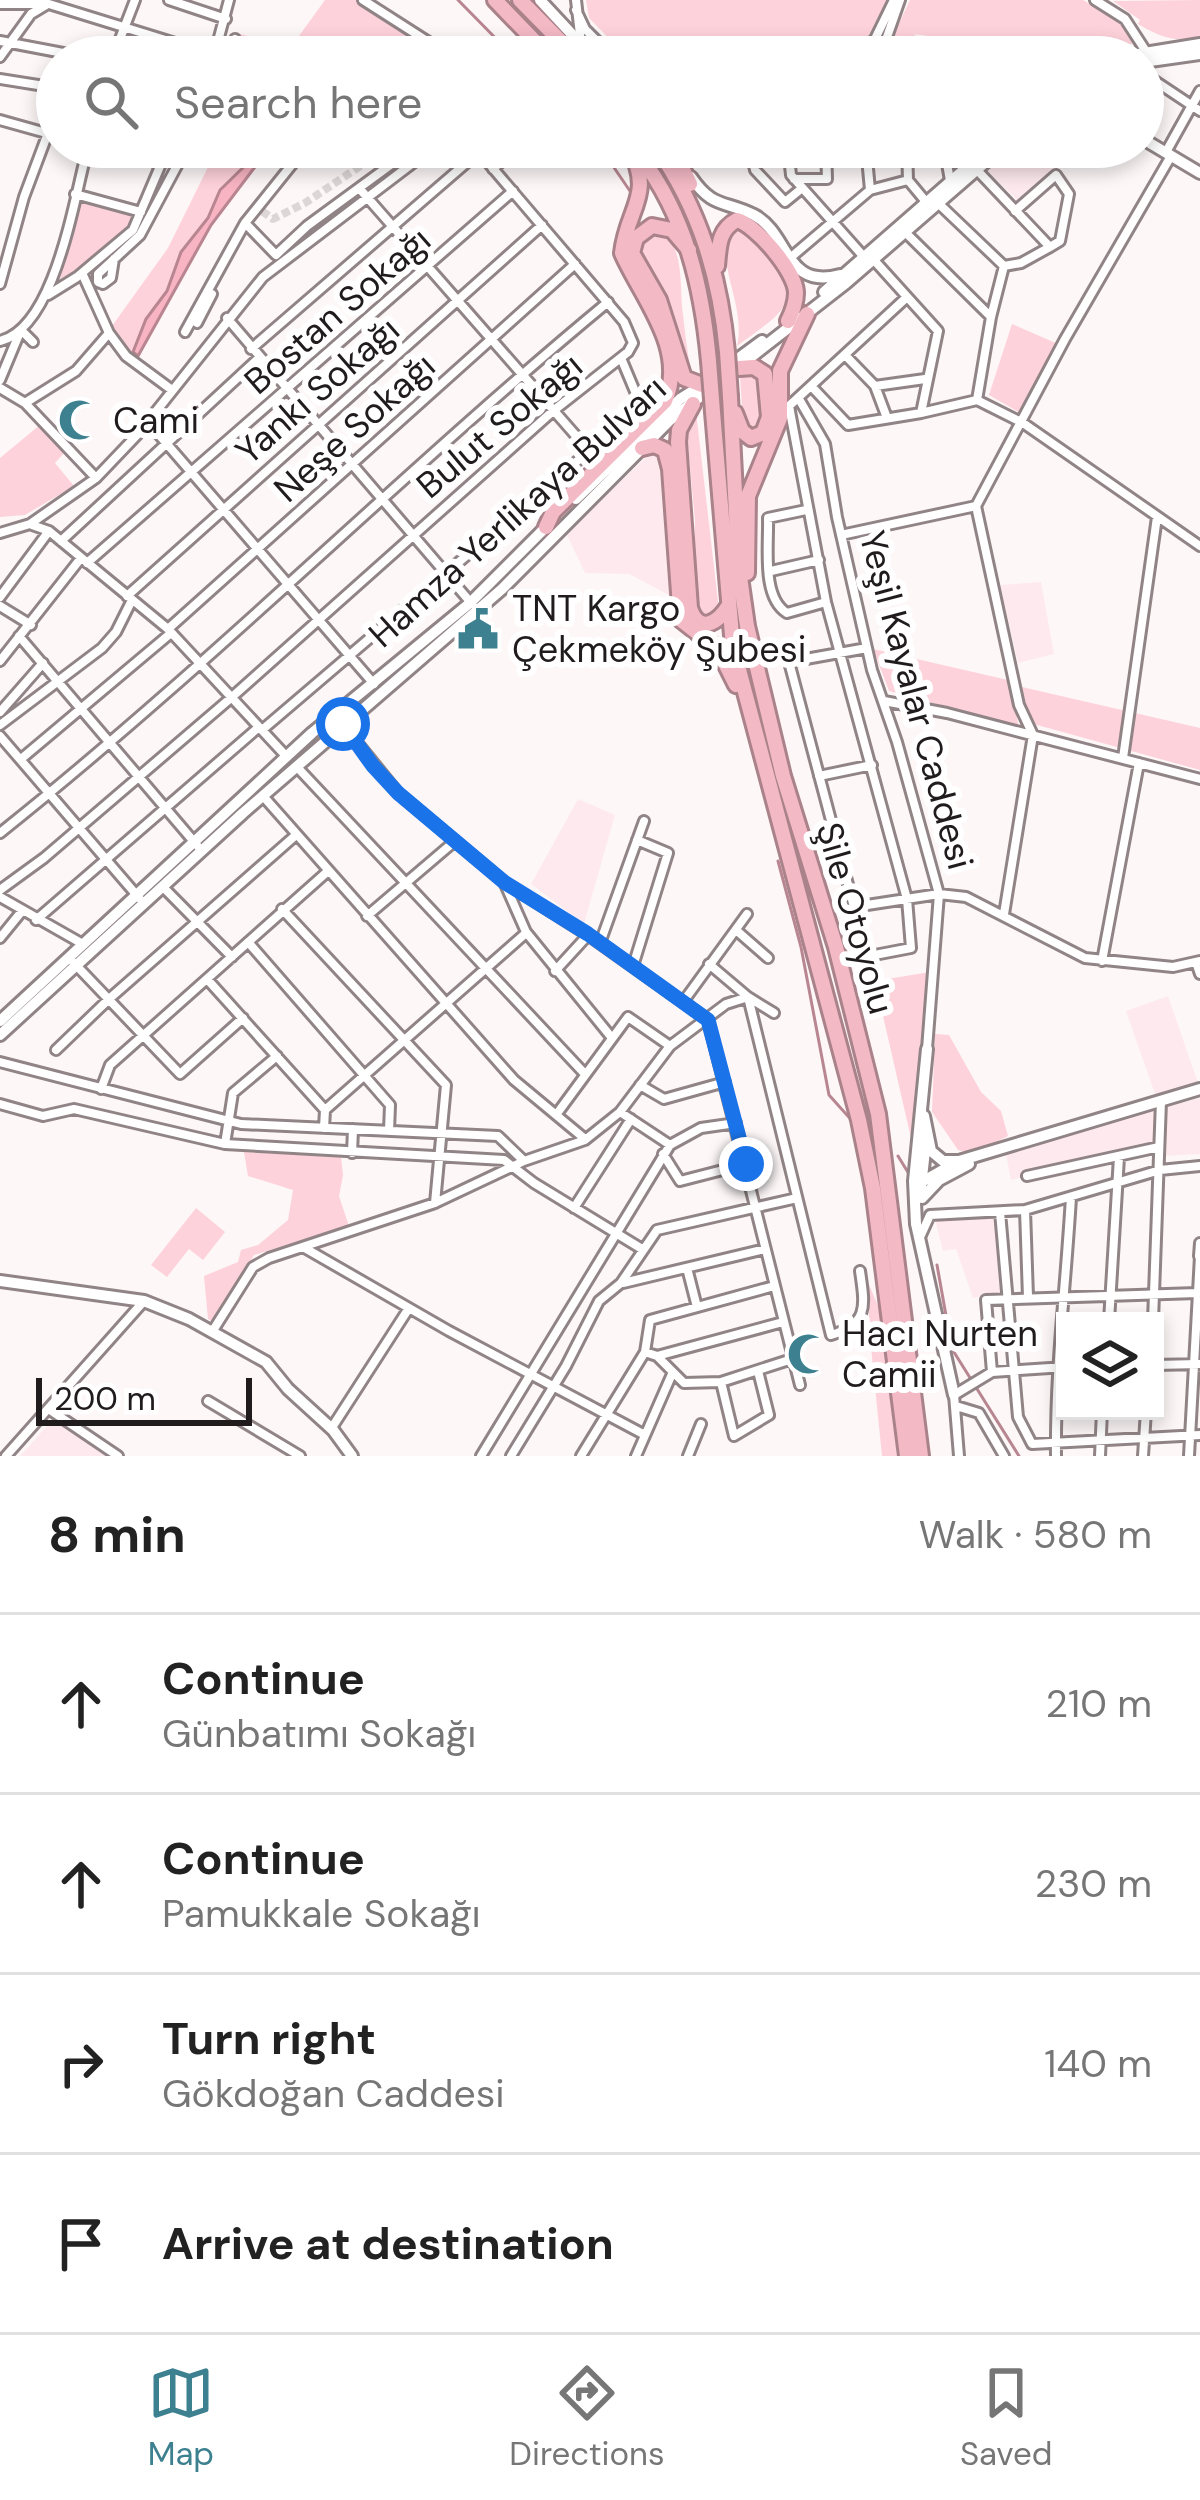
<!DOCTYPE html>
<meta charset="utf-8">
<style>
:root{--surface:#fff;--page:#f6f6f6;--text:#222;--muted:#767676;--line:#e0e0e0;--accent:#3d8090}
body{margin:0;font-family:"DM Sans",sans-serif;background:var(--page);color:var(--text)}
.controls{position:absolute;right:36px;bottom:36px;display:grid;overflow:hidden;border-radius:0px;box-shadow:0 6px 18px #0003}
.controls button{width:108px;height:108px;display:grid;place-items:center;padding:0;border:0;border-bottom:3px solid var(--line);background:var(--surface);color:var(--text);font:60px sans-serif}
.scale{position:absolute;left:36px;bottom:30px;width:216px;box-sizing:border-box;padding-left:12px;border:6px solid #201b1c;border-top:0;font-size:33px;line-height:42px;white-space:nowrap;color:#201b1c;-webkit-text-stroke:9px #fff;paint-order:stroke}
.stop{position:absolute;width:36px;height:36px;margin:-27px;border:9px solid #1a73e8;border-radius:50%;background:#fff}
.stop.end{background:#1a73e8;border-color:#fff;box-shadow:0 3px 12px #0008}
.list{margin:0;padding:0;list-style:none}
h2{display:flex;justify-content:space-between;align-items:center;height:156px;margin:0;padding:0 48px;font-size:51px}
h2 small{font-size:39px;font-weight:400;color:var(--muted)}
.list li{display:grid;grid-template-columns:78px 1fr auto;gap:36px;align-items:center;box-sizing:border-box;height:180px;padding:0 48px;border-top:3px solid var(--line)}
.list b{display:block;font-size:45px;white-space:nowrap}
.list p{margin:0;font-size:39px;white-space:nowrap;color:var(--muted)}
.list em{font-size:39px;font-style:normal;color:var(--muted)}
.icon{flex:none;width:66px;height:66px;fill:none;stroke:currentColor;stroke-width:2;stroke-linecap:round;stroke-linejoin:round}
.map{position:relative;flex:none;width:1200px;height:1456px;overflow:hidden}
.search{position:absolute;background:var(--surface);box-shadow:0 6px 18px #0003;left:36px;right:36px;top:36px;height:132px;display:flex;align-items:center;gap:30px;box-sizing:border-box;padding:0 42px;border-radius:66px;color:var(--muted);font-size:45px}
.sheet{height:876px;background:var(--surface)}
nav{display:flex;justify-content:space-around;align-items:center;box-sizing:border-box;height:168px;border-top:3px solid var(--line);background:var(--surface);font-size:33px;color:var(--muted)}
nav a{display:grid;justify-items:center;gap:6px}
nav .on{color:var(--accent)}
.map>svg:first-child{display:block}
.built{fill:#feeaee}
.green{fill:#fed2da}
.water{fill:#f9b4c3;stroke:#b88691;stroke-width:3}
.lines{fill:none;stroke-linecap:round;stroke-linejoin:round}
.stream{stroke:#b88691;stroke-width:3}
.street-tunnel{stroke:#dcd6d7;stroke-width:8;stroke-dasharray:8 4;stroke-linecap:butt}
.street-casing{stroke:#918486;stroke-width:14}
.secondary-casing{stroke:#918486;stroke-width:16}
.highway-casing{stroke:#a9828a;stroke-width:20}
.street{stroke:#fff;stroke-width:8}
.secondary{stroke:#fff;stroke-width:10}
.highway{stroke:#f3b9c5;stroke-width:14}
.highway-bridge-casing{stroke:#a9828a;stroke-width:20;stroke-linecap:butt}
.highway-bridge{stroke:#f3b9c5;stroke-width:14}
.route{stroke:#1a73e8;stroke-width:15}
.labels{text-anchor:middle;stroke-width:12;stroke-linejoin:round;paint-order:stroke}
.street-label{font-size:36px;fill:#201b1c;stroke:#fff}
.poi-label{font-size:36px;fill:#201b1c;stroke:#fff;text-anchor:start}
</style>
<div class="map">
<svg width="1200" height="1456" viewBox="0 0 1200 1456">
<rect width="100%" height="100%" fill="#fdf7f8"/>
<path class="built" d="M 1015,147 L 1044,147 L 1041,153 L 1055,169 L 1018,201 L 988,171 Z
M 654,450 L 663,453 L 672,507 L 669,595 L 629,574 L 585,573 L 566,533 Z
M 1041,582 L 1054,654 L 1018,663 L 1000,585 Z
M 578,799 L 615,815 L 584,924 L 531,884 Z
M 1168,996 L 1198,1083 L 1156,1097 L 1126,1011 Z
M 1200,1098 L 1200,1154 L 1164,1156 L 1154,1146 L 1011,1180 L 1005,1149 Z
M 991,1204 L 1005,1292 L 973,1298 L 956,1249 L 943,1251 L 934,1216 Z
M 54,1418 L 84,1436 L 114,1456 L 20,1456 Z"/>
<path class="green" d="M 325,0 L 356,0 L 429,46 L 422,57 L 230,57 L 240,34 L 291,47 Z
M 586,0 L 892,0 L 871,42 L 849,57 L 627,57 L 589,18 Z
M 910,0 L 1083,0 L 1124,23 L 1137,41 L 1104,57 L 977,57 L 959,40 L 913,34 L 923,39 L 921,52 L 932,57 L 886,51 Z
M 1200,0 L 1200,37 C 1175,43 1160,37 1138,24 L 1140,20 L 1113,1 Z
M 218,147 L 272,147 L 212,226 L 138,359 L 129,353 L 112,326 L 168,248 Z
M 82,196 L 139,213 C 117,245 93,264 59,279 Z
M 741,227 C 752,235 760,246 769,256 C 810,304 775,317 737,346 C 746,306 717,269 728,230 Z
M 647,231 L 665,232 C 685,257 679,286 683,315 C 685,335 688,354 691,373 L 685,365 L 668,301 L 638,250 Z
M 1012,324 L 1058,344 L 1020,413 L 989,395 Z
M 750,372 L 760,374 L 763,422 L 751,433 L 743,422 L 740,376 Z
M 696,412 L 719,610 L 703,618 L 695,608 L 695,520 L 687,435 Z
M 41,424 L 66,451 L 55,463 L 74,486 L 25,515 L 0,517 L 0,458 Z
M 873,649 L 1008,680 L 1019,727 L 889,691 Z
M 1022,687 L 1200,728 L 1200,770 L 1030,723 Z
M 930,972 L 913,1147 L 875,981 Z
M 935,1034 L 949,1035 L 981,1092 L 1001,1111 L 1008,1136 L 972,1154 L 958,1150 L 932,1112 Z
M 244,1152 L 341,1157 L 343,1175 L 339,1196 L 349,1226 L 254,1255 L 214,1322 L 208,1319 L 204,1276 L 238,1262 L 241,1250 L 258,1245 L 288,1220 L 293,1190 L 248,1176 Z
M 196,1208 L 225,1232 L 203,1260 L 189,1249 L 167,1277 L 151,1265 Z
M 869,1285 L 880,1310 L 897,1456 L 882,1456 L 871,1347 L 858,1337 L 869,1320 Z"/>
<path class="water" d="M 264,147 L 270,147 L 211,225 L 138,356 L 133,352 L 146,319 L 167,291 L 181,252 L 208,218 L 220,190 Z"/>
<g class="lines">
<path class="stream" d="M 458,0 L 514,57
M 600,147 L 632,194
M 778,861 L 801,947 L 829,1095 L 855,1124
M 898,1156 L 909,1174
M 937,1265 L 952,1349 L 1019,1456"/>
<path class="street-tunnel" d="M 353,147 L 362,164
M 262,211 L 273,219 L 305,203 L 389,147"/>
<g class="street-casing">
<path id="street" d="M 169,0 L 226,19
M 363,0 L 452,57
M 576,0 L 581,43
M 1095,0 L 1125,19 L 1147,53
M 0,4 L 49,4 L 214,55
M 576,10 L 585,29 L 613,57
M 0,41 L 84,57
M 862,52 L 875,39 L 894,0
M 214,56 L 229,0
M 0,57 L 31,14 L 46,5
M 113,57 L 135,0
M 227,57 L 235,39
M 855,57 L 867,51 L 879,57
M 880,57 L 900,0
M 1143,73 L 1200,111
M 0,79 L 57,88
M 0,120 L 57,136
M 109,147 L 161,164
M 708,147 L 720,147
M 750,147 L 755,170 L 785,202 L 801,189
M 788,147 L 791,175 L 864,257
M 866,147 L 870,190
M 907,147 L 908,180
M 944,147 L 951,186
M 1166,152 L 1200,91
M 493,169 L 517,147
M 977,170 L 1050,247 L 1021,263 L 1004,266 L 991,317 L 977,400
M 794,179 L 827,179 L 826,147
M 359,188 L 591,453
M 75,194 L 141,212
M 1015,211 L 1056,175 L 1069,194 L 1060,241 L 1050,247
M 245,223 L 276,255 L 307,226 L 408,152 L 409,147
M 905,232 L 991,317
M 790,258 L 870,190 L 908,180 L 927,203 L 938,203 L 1004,266
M 114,259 L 111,278 L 103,284 L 98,282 L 98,274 L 140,235 L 187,147
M 873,259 L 938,331 L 921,413 L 977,400
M 0,284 L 24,197 L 48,133
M 48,295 L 77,277 L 133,230 L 161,164 L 175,147
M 227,318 L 472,604
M 197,323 L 212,294
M 21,330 L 33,342
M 185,332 L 245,223 L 306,147
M 109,333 L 126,356 L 172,390
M 0,341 C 56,327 74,197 88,147
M 845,355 L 875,386 L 925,379
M 0,380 L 20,332
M 875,386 L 887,418
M 812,387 L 848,425 L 921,413
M 0,388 L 25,403 L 96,478
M 799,399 L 825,444 L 837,517 L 872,670 L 897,742 L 939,894 L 927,1049
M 977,400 L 1023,423 L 1200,546
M 25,403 L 76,371 L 109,333 L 82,273
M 148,422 L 374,684
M 976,506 L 1019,705 L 1033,735 L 1004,914
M 976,506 L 1065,339 L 1171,156
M 806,510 L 768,518 C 769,546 761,597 787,613 L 826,602
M 32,525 L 49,531 L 168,629 L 286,756
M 0,533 L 30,524 L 96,478 L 138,434 L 263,277 L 434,147
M 841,535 L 976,506
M 61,541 L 259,358
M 87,563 L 513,191
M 771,571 L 819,560
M 127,596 L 542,225
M 0,597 L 49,531
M 0,606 L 31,625
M 168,629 L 575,264
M 19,636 L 201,850
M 867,648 L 789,662 L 854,907 L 939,894 L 966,897 L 1085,958 L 1173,967 L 1200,961
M 0,661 L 81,558
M 884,701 L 947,713 L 1200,779
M 0,712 L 43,663
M 334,714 L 398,793 L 504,882 L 526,932 L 612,1038
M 0,725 L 102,648 L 116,632 L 132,600
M 262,730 L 589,451 L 639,401 L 621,358
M 0,736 L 140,899
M 1123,758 L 1157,517
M 21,759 L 171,633
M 297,767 L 584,1073
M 819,776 L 872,765
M 263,796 L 514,1080 L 585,1139
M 0,833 C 211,665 400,474 608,302
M 504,882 L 588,935 L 708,1020 L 800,1385
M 163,887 L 232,957
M 0,890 L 44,858 L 232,697 L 553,411 L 628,352 L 633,343 L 624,322 L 479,152 L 251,349
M 0,897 L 81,943
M 282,909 L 446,1085 L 435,1203
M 367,916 L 455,841
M 36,920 L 259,727
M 736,930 L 768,958
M 0,938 L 22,911
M 248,942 L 390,1105 L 389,1131
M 600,943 L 644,821
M 859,958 L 911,948 L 907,899 L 826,602 L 789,406 L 907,297
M 1102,961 L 1139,763
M 73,962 L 180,1074 L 243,1018
M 1196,962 L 1200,974
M 709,964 L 748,997 L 774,1013
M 633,966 L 668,853 L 637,840
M 555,971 L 588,935
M 207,979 L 325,1110
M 748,997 L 831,1335 C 869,1324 865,1306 860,1271
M 683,1002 L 747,914
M 56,1050 L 109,999 L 296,835
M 0,1062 L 241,1124 L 498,1136 L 524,1161
M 640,1085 L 664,1099 L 725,1082
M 101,1089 L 110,1065 L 327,872
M 0,1104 L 43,1116 L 74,1109 L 225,1144 L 504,1160 L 534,1183 L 642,1249
M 620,1112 L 670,1145
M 556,1115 L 628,1017 L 670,1046
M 324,1128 L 325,1110 L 526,933
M 225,1144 L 233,1093 L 277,1056
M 352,1153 L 353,1129
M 663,1154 L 680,1181 L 746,1164
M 1027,1176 L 1159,1147
M 574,1208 L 631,1119
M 1025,1210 L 1028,1297
M 1000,1212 L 1018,1417 L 1032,1444 L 1200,1435
M 921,1235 L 930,1215 L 1025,1210 L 1160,1170 L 1200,1166
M 303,1247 L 449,1331 L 645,1435
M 1199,1256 L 1200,1243
M 687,1268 L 697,1307
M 623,1283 L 765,1249
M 1109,1321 L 1119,1157
M 1153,1321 L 1161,1101
M 212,1332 L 253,1267 L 269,1258 L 435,1203 L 524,1161 L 585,1140 L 620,1112 L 670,1046 L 726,1004 L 748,997
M 645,1352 L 657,1356 L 684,1383 L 721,1382 L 792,1359
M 657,1356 L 783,1322
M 1155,1365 L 1200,1364
M 992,1372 L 986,1300 L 1197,1293
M 721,1382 L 734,1436 L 769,1415 L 758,1371
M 208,1401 L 300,1456
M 956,1406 L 979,1413 L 1004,1456
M 50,1410 L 118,1456
M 331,1429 L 409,1308
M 6,1456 L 144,1301
M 481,1456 L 670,1145 L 701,1128 L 736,1123
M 511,1456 L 566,1366 L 599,1301 L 621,1283 L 657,1230 L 797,1198
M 581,1456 L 645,1352 L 650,1320 L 774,1286
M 636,1456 L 672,1374
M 688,1456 L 701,1424
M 959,1456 L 954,1395 L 992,1372 L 1065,1367
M 1056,1456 C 1055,1369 1066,1284 1071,1197
M 1100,1456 L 1102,1411
M 1143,1456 L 1146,1411
M 1189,1456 L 1200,1256"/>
</g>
<g class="secondary-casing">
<path id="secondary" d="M 540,0 L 593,57
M 1120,57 L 1200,44
M 1143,62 L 1200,54
M 1143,139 L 1200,173
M 691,177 C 713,209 724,200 754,215 C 790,234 784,290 840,275
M 824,292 L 990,147
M 724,369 L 762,341
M 576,499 L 680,399 L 704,384
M 0,1021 L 312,733 L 470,603 L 549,524
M 0,1035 L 243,813 L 502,589 L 670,420 L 846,283 L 1003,147
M 927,1049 L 914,1181 L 916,1224 L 954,1395
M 924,1116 L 931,1151 L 943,1161 L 959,1161 L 1200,1089
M 920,1183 L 955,1163
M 920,1195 L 926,1142
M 922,1198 L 939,1180 L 969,1164
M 0,1281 L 144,1301 L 189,1319 L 266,1362 L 288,1389 L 333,1430 L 352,1456"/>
</g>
<g class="highway-casing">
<path id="highway" d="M 495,0 L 550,57
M 520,0 L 576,57
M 656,147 C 700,209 720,277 727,352
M 640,156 C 686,217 702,286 709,361
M 676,156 L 690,184
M 689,250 L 672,230 L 652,226 L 636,238 L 632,253 L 659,300 L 684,378 L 702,385
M 717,266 C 719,247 718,230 737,220 C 756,225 796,272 796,293 C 796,303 792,313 788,321
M 730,397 L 739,570 L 747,626 L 783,776 L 836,947 L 878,1114 L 921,1456
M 693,404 L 679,430 L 678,442 L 690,608 C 699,635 718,623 729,605
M 713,412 L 733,647 L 859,1120 L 873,1188 L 907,1456
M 735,413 L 742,431 L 751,438 L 763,433 L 769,417 L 765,374 L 754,367 L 739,368
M 642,448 L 654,445 L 665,450 L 670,469 L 681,620 L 718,649 L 736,685
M 546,527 L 553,512 L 665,401 C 688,349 641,297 622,253 C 627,207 655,196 629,147
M 747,573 L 748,496 L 780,418 L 780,371 L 807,314"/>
</g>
<use href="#street" class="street"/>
<use href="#secondary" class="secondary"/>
<use href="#highway" class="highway"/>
<g class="highway-bridge-casing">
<path id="highway-bridge" d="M 727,352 L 730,397
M 709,361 L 713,412"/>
</g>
<use href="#highway-bridge" class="highway-bridge"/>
</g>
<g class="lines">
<path class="route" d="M 343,724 L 373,766 L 398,793 L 504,882 L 588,934 L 708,1020 L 746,1164"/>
</g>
<defs>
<g id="mosque-bare" transform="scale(3.24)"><path d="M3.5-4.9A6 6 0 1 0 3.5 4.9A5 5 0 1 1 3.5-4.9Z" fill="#3d8090" stroke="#fff" stroke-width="2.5" paint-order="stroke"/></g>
<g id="civic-bare" transform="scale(3.24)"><path d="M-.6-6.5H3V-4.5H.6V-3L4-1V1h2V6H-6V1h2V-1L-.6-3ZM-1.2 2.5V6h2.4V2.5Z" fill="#3d8090" stroke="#fff" stroke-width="2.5" paint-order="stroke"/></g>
</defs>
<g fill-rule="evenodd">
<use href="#mosque-bare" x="79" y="420"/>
<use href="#civic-bare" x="478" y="629"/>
<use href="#mosque-bare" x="808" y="1354"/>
</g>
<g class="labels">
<g class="street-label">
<text transform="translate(337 310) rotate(-41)" y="13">Bostan Sokağı</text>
<text transform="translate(317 390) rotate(-41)" y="13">Yankı Sokağı</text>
<text transform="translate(499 425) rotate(-40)" y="13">Bulut Sokağı</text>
<text transform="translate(354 427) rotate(-42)" y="13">Neşe Sokağı</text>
<text transform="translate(517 511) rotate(-42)" y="13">Hamza Yerlikaya Bulvarı</text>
<text transform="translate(917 700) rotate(75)" y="13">Yeşil Kayalar Caddesi</text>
<text transform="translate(856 918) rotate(74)" y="13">Şile Otoyolu</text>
</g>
<g class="poi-label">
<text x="113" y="433">Cami</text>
<text x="512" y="621">TNT Kargo<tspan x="512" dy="41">Çekmeköy Şubesi</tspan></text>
<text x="842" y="1346">Hacı Nurten<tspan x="842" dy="41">Camii</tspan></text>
</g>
</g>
</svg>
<div class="controls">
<button><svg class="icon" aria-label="layers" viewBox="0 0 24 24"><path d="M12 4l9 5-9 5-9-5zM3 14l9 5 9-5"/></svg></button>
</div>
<div class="scale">200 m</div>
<div class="stop" style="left:343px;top:724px"></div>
<div class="stop end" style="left:746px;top:1164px"></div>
<div class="search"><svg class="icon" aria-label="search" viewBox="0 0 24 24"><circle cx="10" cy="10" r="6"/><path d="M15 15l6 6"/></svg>Search here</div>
</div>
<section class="sheet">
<h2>8 min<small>Walk · 580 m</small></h2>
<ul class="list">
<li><svg class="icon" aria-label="ahead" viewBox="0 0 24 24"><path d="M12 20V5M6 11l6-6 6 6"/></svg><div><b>Continue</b><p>Günbatımı Sokağı</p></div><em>210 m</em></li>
<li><svg class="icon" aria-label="ahead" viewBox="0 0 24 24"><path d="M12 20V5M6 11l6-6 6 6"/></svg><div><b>Continue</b><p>Pamukkale Sokağı</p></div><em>230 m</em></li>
<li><svg class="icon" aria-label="right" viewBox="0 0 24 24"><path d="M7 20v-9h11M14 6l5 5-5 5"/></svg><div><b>Turn right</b><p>Gökdoğan Caddesi</p></div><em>140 m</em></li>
<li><svg class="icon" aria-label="arrive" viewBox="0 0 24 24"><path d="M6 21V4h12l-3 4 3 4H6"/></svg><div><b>Arrive at destination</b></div></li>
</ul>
</section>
<nav>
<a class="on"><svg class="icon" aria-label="map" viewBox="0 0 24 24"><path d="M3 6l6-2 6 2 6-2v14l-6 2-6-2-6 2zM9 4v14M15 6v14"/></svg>Map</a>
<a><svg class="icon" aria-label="directions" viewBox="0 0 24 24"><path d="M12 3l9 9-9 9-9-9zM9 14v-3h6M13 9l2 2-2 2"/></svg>Directions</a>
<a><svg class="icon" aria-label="saved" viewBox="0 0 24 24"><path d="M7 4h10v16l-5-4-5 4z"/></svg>Saved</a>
</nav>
